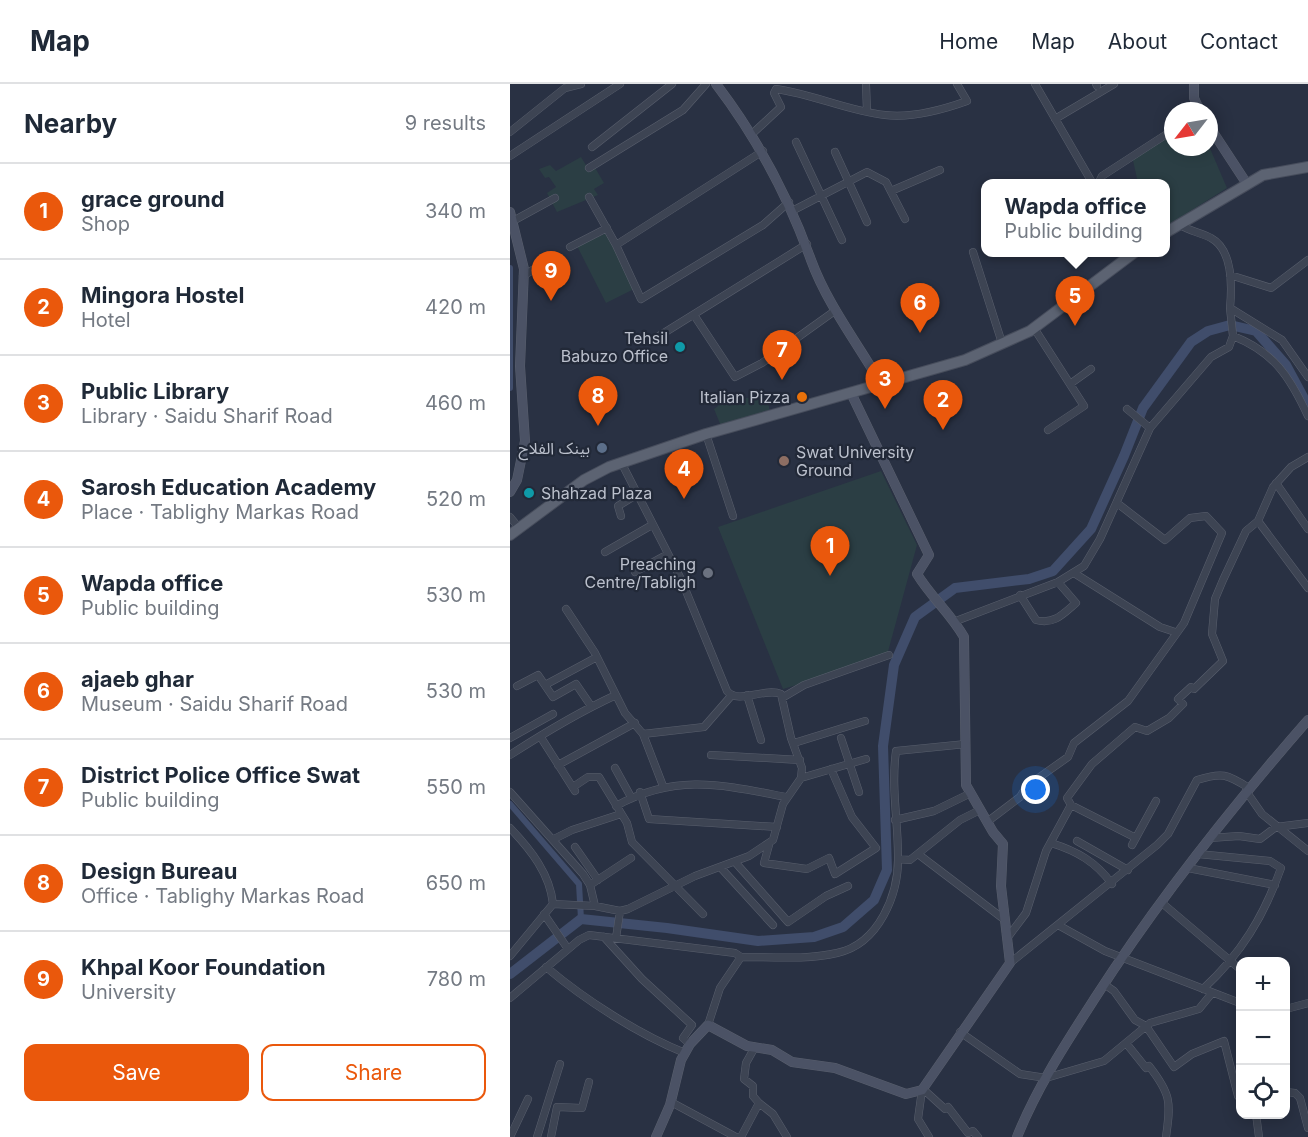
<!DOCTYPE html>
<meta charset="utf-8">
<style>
:root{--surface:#fff;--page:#f2f2f3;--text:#1f2937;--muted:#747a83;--line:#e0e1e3;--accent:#ea580c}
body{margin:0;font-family:Inter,"Noto Sans Arabic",sans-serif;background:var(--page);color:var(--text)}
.controls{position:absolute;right:18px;bottom:18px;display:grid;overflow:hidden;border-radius:12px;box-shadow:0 3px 15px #0003}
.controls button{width:54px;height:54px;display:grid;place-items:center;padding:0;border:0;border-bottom:2px solid var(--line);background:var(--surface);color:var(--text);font:30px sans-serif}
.compass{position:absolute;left:654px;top:18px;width:54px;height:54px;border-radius:50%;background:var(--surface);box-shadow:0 3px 15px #0003;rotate:239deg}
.you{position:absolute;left:526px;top:706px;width:21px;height:21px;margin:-15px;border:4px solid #fff;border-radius:50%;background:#1a73e8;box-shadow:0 0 0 9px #1a73e833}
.badge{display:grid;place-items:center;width:39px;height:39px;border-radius:50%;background:var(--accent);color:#fff;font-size:20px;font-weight:700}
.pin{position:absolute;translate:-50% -50px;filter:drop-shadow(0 2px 3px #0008)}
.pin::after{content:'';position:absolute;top:32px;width:21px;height:18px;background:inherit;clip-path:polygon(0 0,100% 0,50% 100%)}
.popup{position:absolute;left:471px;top:95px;width:189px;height:78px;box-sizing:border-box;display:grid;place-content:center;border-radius:12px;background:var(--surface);filter:drop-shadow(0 2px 4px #0005);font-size:20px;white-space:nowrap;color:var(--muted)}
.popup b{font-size:22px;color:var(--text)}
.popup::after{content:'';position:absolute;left:50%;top:100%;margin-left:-12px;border:12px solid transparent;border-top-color:var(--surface)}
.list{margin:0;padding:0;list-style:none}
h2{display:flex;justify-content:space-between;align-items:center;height:78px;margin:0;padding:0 24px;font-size:26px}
h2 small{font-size:20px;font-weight:400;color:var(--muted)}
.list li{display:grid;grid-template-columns:39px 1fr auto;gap:18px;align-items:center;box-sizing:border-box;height:96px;padding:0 24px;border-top:2px solid var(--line)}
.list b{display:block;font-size:22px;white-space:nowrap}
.list p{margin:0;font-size:20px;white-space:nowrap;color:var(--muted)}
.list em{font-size:20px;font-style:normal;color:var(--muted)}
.actions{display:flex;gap:12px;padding:18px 24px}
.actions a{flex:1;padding:14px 0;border:2px solid var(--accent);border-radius:12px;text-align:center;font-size:21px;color:var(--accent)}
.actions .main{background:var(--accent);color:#fff}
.icon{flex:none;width:33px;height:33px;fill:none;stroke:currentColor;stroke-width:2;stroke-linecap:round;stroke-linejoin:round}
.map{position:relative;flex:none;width:798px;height:1053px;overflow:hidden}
header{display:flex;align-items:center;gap:36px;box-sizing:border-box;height:84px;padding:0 30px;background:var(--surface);border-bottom:2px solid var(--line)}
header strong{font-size:28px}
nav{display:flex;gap:33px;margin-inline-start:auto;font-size:21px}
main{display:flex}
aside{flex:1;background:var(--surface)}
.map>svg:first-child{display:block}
.green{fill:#2b3e44}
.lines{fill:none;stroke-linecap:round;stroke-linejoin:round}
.canal{stroke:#404d6b;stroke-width:6}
.river{stroke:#404d6b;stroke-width:10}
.street-casing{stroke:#595f6d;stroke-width:8}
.secondary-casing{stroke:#595f6d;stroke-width:10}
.primary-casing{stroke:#474d5c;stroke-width:12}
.street{stroke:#3d4453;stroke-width:7}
.secondary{stroke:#4b5265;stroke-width:9}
.primary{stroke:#5c6372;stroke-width:10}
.culture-dot{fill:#0f9aa8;stroke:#222938;stroke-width:2}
.food-dot{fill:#e8710a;stroke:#222938;stroke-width:2}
.service-dot{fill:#5c6f8a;stroke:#222938;stroke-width:2}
.education-dot{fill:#8d6e63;stroke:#222938;stroke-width:2}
.worship-dot{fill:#6b7280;stroke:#222938;stroke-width:2}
.labels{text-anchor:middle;stroke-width:4.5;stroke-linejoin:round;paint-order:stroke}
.poi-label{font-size:16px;fill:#bbc0cc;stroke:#222938;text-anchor:end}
</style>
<header>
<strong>Map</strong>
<nav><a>Home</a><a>Map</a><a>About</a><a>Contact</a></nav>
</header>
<main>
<aside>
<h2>Nearby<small>9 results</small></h2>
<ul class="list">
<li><span class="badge">1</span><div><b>grace ground</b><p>Shop</p></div><em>340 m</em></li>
<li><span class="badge">2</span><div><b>Mingora Hostel</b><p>Hotel</p></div><em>420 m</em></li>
<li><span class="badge">3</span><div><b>Public Library</b><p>Library · Saidu Sharif Road</p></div><em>460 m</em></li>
<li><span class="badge">4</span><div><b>Sarosh Education Academy</b><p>Place · Tablighy Markas Road</p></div><em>520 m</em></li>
<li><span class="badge">5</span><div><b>Wapda office</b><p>Public building</p></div><em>530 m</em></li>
<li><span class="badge">6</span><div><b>ajaeb ghar</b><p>Museum · Saidu Sharif Road</p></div><em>530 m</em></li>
<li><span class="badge">7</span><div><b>District Police Office Swat</b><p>Public building</p></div><em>550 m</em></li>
<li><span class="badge">8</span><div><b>Design Bureau</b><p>Office · Tablighy Markas Road</p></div><em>650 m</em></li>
<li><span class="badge">9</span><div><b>Khpal Koor Foundation</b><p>University</p></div><em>780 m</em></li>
</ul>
<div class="actions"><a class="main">Save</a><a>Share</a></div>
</aside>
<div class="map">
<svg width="798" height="1053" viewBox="0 0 798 1053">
<rect width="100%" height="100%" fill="#293143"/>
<path class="green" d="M 663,49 L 663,63 L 699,62 L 717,104 L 655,143 L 655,100 L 628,99 L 622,72 Z
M 71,73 L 79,86 L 84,82 L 94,99 L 84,105 L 88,111 L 47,128 L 37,109 L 46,103 L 39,93 L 35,94 L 29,85 L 40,81 L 46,87 Z
M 99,148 L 126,204 L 96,219 L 67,162 Z
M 257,312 L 260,329 L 211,342 L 204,325 L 216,316 Z
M 371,387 L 407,461 L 376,575 L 273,605 L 208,443 Z"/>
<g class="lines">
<path class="canal" d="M 0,184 L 0,304
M 0,720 L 69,800 L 71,835"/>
<path class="river" d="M 0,890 L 71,835 L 157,844 L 248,857 L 304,853 L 333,843 L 364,816 L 377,786 L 373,662 L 384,581 L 405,533 L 445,504 L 519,495 L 543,487 L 581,445 L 614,372 L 633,324 L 681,258 L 698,247 L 720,241 L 746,247 L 776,281 L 798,322"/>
<g class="street-casing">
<path id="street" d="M 356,0 L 357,27
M 525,0 L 583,100
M 586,0 L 587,2
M 545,35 L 604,0
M 0,48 L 55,4 L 71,0
M 242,50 L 271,23 L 264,9 L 266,5 C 303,10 338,27 375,31 C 401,34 432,26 457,17 L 447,0
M 286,58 L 332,156
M 82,63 L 162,0
M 325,68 L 357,138
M 0,72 L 110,0
M 79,84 L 173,26 L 196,0
M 588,100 L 592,92 L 663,46
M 381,107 L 430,86
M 79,113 L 106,161 L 131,215 L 253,141 L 279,118
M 282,127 L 357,88 L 376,98 L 395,135
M 3,137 L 45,114
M 670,141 C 680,147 691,149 701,154 C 723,166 722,203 720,224 L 772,256 L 798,293
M 106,161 L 253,67
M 60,163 L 97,144
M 463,168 L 492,259
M 720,191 L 761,204 L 798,176
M 13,192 L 42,174
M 720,224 L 723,252
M 184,231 L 225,293 L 252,279 L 326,226
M 524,244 L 574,322 L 538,346
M 149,252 L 297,160
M 560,300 L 581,285
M 617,325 L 640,344
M 196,350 L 223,432
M 766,399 L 798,445
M 111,432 L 108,422 L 126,411
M 0,433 L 10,445
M 748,437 L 798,504
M 95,468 L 142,441
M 125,488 L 158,470
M 564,489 L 650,543 L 665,548
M 510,511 L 526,536 C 544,541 553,530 566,519 L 548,498
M 56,525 L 85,569 L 115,629 L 133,650 L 153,702
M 446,537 L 548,498 L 574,482 L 590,455 L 640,344 L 701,273 L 719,263 L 723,252 C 764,268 780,293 798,332
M 35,601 L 87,573
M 7,602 L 28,591 L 43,613 L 66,600 L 81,622
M 237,611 L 251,656
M 272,614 L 294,601 L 379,571
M 133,650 L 194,643 L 221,612
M 30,652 L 65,707
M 0,654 L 43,630
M 331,654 L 349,708
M 284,659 L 355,637
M 0,671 C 34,649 69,628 106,611
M 201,671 L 290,676
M 48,681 L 125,639
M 105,684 L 121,713
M 291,694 L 356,675
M 63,703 L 78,693 L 89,693 L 117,739 L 122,758 L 193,830
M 736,707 L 752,730 L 798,767
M 0,708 L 73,790 L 80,801 L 85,822 L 110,827 L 118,825 L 185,792 L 239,772 L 263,756 L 273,720 L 291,694 L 292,684 L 281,654 L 271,610 C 255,603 228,621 217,607 L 171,495 L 111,378
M 130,708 L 139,735 L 267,743
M 561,721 L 624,753
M 106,722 C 166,689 213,701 276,713
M 385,736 L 424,727 L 461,709
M 477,738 L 510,713 L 517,702 L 558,673 L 564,659 L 618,617 L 674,539 L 712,449 L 696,432 L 680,434 L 655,456 L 607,419
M 0,744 C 21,766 40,790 43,820 L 0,872
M 700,754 L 729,752 L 750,755 L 766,743 L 798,739
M 44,755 L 62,746 L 111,730
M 567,757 L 618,786
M 541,759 C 567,767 586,778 602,800
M 259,761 L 254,779 L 297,785 L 319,774 L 325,790 L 366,764 L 342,733 L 321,685
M 622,761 L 646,717
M 65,763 L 88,796
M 408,770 L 495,836
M 688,770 L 760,777 L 771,784 C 754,832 731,870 693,905
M 388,775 L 400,776 L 450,736 L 470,726
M 225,778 L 278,838 L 316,812 L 338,802
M 211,784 L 263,841
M 678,784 L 765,801
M 80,801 L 121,774
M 652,819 L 730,885
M 43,820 L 85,822
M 34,830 L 58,865
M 548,841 L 595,867 L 730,919
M 94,853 L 132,895 L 182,941 L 173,954 L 180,960
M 498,853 L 516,829 L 536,767 L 561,721 L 557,714 L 582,680 L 625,643 L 637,647 L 659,634 L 673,620 L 668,615 L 681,603 L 684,605 L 713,577 L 702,550 L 705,515 L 713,496 L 736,447 L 748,437 L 763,403 L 781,383 L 798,373
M 106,854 L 110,827
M 231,873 C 263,873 296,876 327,869 C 369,860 389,810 388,772 C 388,736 381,703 386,667 L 456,660
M 500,879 L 647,761 L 658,750 L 687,696 C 712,688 717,690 739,704
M 36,883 C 75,916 128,950 175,969
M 594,900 L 604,907 L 625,936 L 636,942 L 664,983 L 682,970 L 714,957 L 728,1012 L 730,1011
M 0,914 L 69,856 L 79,851 L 225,869 L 231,873 L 210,904 L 198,941
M 776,925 L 798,919
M 450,948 L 510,990 L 536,994 L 594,977 L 640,939 L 689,925 L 702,909
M 616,959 L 636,984 L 639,982 C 661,1010 661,1018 656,1053
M 413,1005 L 435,1025 L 438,1023 L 458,1049 L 463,1047 L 468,1053
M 412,1006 L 408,1035 L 419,1053
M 776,1008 L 785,1009 L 790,1014 L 798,1044
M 161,1018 L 226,1053
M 249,1019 L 263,1030 L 277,1053
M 746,1030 L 749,1053
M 0,1053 L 18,1015
M 27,1053 L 50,980
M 41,1053 L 47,1023 L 72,1024 L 79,998
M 231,1053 L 249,1019 L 243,1012 L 243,1002 L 234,995 L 236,979 L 245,963"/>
</g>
<g class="secondary-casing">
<path id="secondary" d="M 206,0 C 248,55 278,112 301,176 C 317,220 348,260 371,300
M 684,0 L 684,14 L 690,27
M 699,42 L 737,100
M 0,128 L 14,185 L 10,282 L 15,357 L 7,396 L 0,408
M 146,1053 L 160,1021 L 171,976 L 180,960 L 198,941 L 237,962 L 262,966 L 282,978 L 325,984 L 396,1010 L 412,1006 L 500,879 L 491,802 L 493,760 L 483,748 L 456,701 L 454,553 C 441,530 421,513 407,490 L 419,471 L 341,309
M 507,1053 C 527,1003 556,959 585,914 C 648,816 721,724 798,636"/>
</g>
<g class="primary-casing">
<path id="primary" d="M 655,149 L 753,91 L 798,83
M 0,451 L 74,396 L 99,383 L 196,350 L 455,276 L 520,247 L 625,168"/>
</g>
<use href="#street" class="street"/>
<use href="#secondary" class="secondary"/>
<use href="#primary" class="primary"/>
</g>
<g class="culture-dot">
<circle cx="170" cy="263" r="6"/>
<circle cx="19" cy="409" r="6"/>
</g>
<circle class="food-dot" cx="292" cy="313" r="6"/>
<circle class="service-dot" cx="92" cy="364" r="6"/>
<circle class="education-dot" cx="274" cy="377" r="6"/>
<circle class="worship-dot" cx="198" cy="489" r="6"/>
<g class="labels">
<g class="poi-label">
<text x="158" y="260">Tehsil<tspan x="158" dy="18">Babuzo Office</tspan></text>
<text x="280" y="319">Italian Pizza</text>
<text x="80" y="370">بینک الفلاح</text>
<text x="286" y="374" text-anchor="start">Swat University<tspan x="286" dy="18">Ground</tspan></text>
<text x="31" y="415" text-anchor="start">Shahzad Plaza</text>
<text x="186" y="486">Preaching<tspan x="186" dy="18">Centre/Tabligh</tspan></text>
</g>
</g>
</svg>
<div class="controls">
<button>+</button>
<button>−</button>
<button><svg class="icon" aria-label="locate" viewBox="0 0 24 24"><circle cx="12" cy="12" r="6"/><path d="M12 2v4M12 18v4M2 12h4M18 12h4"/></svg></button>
</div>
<svg class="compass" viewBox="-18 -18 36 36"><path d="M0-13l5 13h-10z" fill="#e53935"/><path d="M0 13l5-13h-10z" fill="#747a83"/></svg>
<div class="you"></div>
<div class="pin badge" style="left:320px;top:492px">1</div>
<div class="pin badge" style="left:433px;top:346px">2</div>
<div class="pin badge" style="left:375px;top:325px">3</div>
<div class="pin badge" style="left:174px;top:415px">4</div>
<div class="pin badge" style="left:565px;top:242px">5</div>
<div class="popup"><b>Wapda office</b>Public building</div>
<div class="pin badge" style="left:410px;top:249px">6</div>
<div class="pin badge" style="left:272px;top:296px">7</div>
<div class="pin badge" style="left:88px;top:342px">8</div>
<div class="pin badge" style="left:41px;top:217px">9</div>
</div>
</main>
